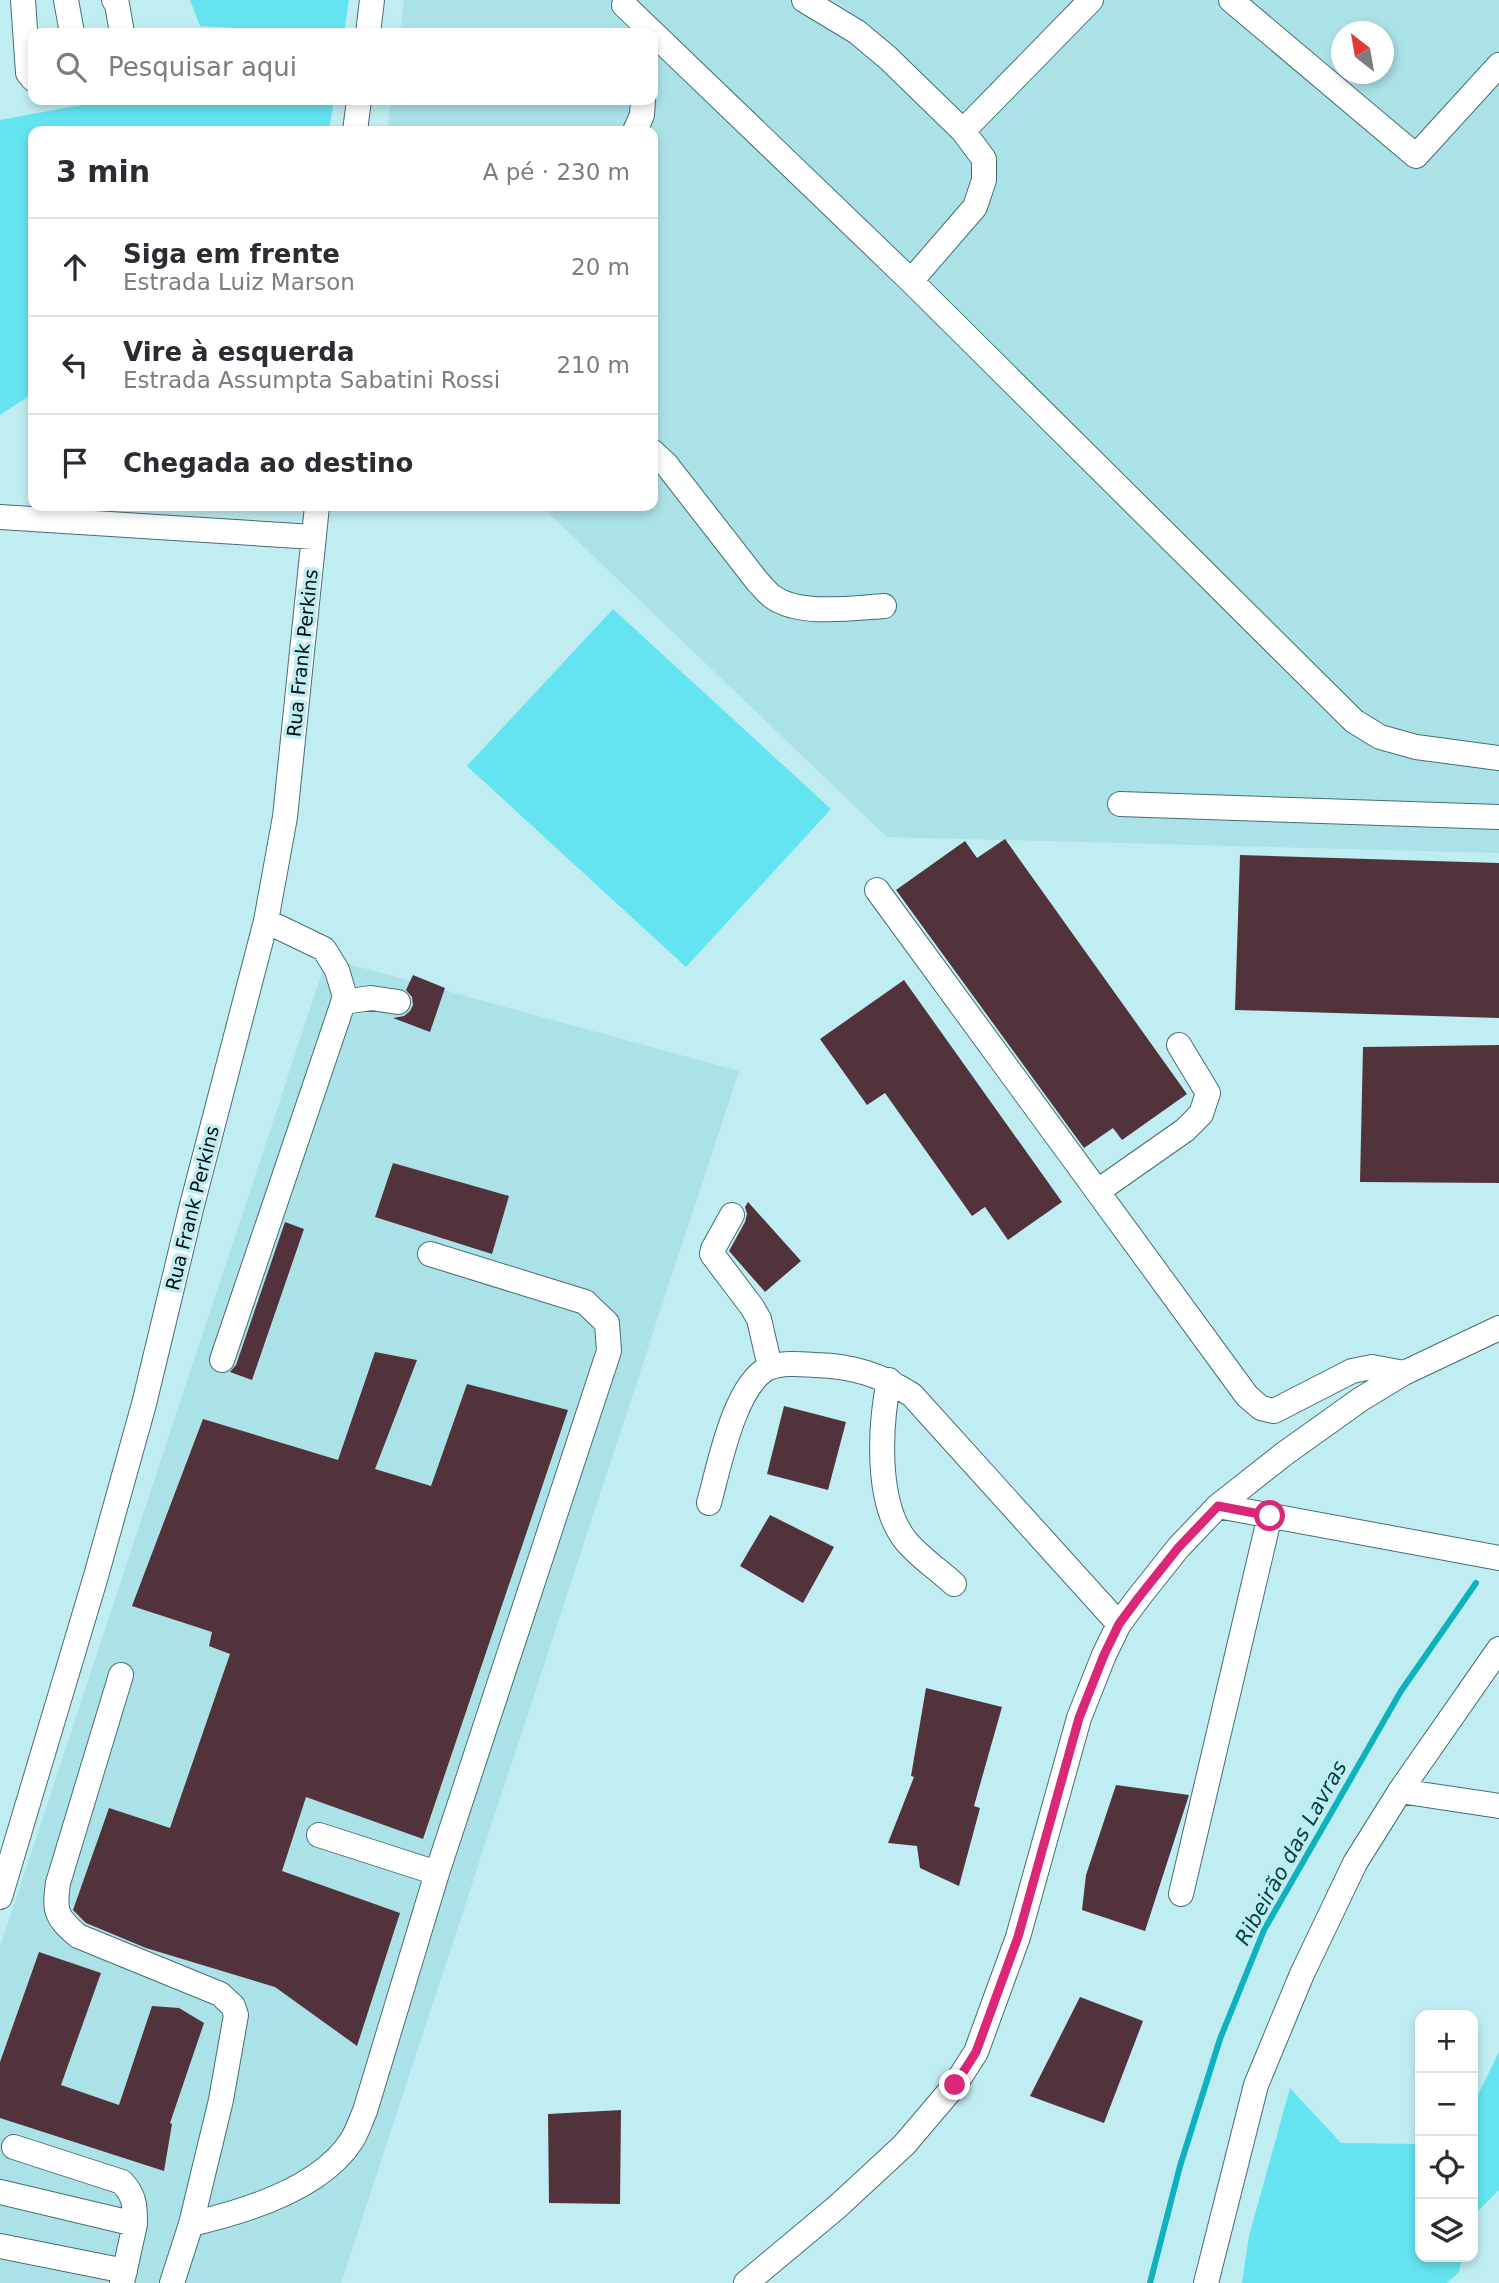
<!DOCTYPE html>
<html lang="pt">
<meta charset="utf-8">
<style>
:root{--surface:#fff;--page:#f2f2f3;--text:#2b2b33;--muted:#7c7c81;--line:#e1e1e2}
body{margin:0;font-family:"DejaVu Sans",sans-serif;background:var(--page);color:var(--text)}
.controls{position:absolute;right:21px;bottom:21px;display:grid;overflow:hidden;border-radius:14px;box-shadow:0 4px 10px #0003}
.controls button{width:63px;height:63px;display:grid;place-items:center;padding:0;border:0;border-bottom:2px solid var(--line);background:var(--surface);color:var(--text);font:35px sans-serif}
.compass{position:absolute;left:1331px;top:21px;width:63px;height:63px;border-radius:50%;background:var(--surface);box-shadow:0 4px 10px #0003;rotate:329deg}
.stop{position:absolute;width:21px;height:21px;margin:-16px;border:5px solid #db2777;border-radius:50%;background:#fff}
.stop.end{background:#db2777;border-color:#fff;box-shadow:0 2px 7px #0008}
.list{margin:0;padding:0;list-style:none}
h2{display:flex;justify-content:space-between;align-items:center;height:91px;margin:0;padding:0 28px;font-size:30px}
h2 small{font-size:23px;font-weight:400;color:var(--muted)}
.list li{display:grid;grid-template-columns:46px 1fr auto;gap:21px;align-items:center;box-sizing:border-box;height:98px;padding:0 28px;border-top:2px solid var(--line)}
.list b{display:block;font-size:26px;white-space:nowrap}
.list p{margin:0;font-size:23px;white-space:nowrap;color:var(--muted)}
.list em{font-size:23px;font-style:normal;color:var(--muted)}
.icon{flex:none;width:38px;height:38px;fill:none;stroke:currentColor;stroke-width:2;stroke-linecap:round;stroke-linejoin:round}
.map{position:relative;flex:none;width:1499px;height:2283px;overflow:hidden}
.search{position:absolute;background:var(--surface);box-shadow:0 4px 10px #0003;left:28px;top:28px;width:630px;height:77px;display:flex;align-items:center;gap:18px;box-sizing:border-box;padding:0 24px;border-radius:14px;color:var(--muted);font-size:26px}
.panel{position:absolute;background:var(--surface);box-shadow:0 4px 10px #0003;left:28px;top:126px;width:630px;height:385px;border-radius:14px}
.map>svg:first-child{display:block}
.built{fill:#abe2e8;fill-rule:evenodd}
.green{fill:#63e4f0}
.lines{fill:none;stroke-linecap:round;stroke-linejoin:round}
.stream{stroke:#0db2be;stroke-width:6}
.building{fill:#52333c}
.minor-casing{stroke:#456e73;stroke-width:26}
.minor{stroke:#fff;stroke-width:24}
.route{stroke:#db2777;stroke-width:9}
.labels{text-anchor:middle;stroke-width:7;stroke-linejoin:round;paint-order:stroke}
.street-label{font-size:19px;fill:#010f10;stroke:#c0edf1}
.water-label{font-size:21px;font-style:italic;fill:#004146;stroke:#c0edf1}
</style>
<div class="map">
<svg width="1499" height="2283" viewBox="0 0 1499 2283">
<rect width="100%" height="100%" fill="#c0edf1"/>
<path class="built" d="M 404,0 L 1499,0 L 1499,853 L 887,837 L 541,506 L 653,506 L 653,131 L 387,131 L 391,100 L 653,100 L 653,33 L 400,33 ZM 1342,32 L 1384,32 L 1384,74 L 1342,74 Z
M 327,958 L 739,1071 L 341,2283 L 0,2283 L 0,1947 Z"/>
<path class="green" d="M 190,0 L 349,0 L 344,33 L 235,33 L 235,28 L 200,26 Z
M 108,100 L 334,100 L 329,131 L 33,131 L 33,393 L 0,415 L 0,120 Z
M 613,609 L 831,809 L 686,967 L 467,766 Z
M 1499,2052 L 1499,2190 L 1473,2216 L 1473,2105 Z
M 1290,2088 L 1341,2143 L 1420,2144 L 1420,2257 L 1462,2257 L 1459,2272 L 1447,2283 L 1242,2283 L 1249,2236 Z"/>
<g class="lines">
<path class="stream" d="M 1150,2283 L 1180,2166 L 1220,2039 L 1264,1930 L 1401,1691 L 1476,1583"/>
</g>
<path class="building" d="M 1005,839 L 1187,1094 L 1122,1140 L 1113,1128 L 1084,1148 L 896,890 L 965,841 L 977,858 Z
M 1240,855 L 1499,863 L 1499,1018 L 1235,1010 Z
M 413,975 L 445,988 L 430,1032 L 393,1018 L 404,1016 L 410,1011 L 413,1005 L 412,997 L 406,990 Z
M 904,980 L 1062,1202 L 1008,1240 L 985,1207 L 972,1216 L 885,1093 L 867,1105 L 820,1039 Z
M 1499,1045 L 1499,1183 L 1360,1182 L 1363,1047 Z
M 393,1163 L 509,1196 L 492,1254 L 375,1217 Z
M 748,1202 L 801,1261 L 765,1292 L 729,1251 L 745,1222 L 747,1214 L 745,1207 Z
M 285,1222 L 304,1229 L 252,1380 L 230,1372 L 236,1365 Z
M 375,1352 L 417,1360 L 375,1469 L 431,1486 L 467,1384 L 568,1410 L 423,1839 L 306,1797 L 282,1871 L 400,1913 L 357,2046 L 275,1987 L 146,1948 L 86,1923 L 73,1910 L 109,1808 L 170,1828 L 230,1654 L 209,1646 L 212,1632 L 132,1606 L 203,1419 L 338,1460 Z
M 784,1406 L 846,1422 L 828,1490 L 767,1474 Z
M 770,1515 L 834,1547 L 803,1603 L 740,1566 Z
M 926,1688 L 1002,1707 L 974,1806 L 980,1808 L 959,1886 L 920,1868 L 917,1846 L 888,1843 L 914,1777 L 911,1776 Z
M 1116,1785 L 1189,1795 L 1145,1931 L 1082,1910 L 1086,1875 Z
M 39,1952 L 101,1973 L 61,2085 L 119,2105 L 152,2006 L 179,2008 L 204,2023 L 170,2123 L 172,2124 L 164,2171 L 0,2118 L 0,2062 Z
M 1080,1997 L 1143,2021 L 1104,2123 L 1030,2096 Z
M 621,2110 L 620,2204 L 549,2203 L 548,2114 Z"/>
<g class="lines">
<g class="minor-casing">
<path id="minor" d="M 23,0 L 28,73 L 33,79
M 66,0 L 72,33
M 114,0 L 117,4 L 122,33
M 804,0 L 857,32 L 888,58 L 963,131 L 984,159 L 984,180 L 975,207 L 911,281
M 1231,0 L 1416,156 L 1499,65
M 624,5 L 911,281 L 1354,721 L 1380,737 L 1416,747 L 1499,758
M 368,33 L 372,0
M 355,131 L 359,100
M 635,131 L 642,115 L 643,100
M 963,131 L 1091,0
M 653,452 L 666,464 L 757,581 C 762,586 767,593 773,597 C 799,616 853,608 884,606
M 0,517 L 314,537
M 1120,804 L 1499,817
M 877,890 L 1247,1396 L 1261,1408 L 1274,1411 L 1352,1371 L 1372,1367 L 1404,1373
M 343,1002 L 371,998 L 398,1002
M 1098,1191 L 1185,1130 L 1201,1114 L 1208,1093 L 1179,1045
M 732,1215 L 713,1249 L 712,1254 L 752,1307 L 759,1319 L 770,1367
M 222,1360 L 345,997 L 337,970 L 324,949 L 266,921
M 889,1380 C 880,1425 875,1503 906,1541 C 919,1557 939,1570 954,1584
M 709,1503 C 719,1467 734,1386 768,1368 C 782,1362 801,1364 816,1365 C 853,1366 881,1375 912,1395 L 1119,1624
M 1218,1506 L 1499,1558
M 121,1675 L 58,1883 C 54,1912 56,1917 78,1936 L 220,1994 L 233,2006 L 236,2015 L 221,2100 L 191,2224 L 172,2283
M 1400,1791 L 1499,1806
M 319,1835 L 437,1873
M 1181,1894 L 1270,1515
M 0,1897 L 96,1576 L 144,1404 L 191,1209 L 266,921 L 285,817 L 317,506
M 14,2147 L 122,2182 C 135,2196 135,2206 135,2224
M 0,2192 L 135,2224 L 122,2283
M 191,2224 C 244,2212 321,2189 352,2140 C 357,2132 361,2120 365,2111 L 437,1873 L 609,1351 L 607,1323 L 585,1302 L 430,1254
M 0,2246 L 125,2271
M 746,2283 L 837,2207 L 904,2145 L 955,2085 L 976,2052 L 1018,1937 L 1079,1718 L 1104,1655 L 1119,1624 L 1139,1597 L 1178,1548 L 1218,1506 L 1284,1454 L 1361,1399 L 1404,1373 L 1499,1328
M 1206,2283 L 1256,2085 L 1302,1974 L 1355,1863 L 1400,1791 L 1499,1649"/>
</g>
<use href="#minor" class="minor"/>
</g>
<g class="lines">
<path class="route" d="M 955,2085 L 976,2052 L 1018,1937 L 1079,1718 L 1104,1655 L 1119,1624 L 1139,1597 L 1178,1548 L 1218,1506 L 1270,1516"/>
</g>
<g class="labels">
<g class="street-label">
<text transform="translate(302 653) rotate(-84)" y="7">Rua Frank Perkins</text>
<text transform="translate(192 1208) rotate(-76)" y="7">Rua Frank Perkins</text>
</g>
<g class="water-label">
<text transform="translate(1291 1853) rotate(-61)" y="7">Ribeirão das Lavras</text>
</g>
</g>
</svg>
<div class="controls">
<button>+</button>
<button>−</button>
<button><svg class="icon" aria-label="locate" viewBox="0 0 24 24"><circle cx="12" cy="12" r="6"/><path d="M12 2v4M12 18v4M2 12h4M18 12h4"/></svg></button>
<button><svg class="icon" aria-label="layers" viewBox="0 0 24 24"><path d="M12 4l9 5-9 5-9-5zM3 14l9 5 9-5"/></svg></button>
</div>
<svg class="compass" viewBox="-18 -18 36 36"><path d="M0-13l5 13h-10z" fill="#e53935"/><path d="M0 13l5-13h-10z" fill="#7c7c81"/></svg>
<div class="stop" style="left:1270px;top:1516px"></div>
<div class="stop end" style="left:955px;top:2085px"></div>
<div class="search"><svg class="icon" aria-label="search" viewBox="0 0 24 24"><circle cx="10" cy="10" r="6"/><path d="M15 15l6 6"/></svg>Pesquisar aqui</div>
<section class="panel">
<h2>3 min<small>A pé · 230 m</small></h2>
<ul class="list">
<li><svg class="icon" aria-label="ahead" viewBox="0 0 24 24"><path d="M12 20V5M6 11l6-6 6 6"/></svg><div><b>Siga em frente</b><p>Estrada Luiz Marson</p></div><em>20 m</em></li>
<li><svg class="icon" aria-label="left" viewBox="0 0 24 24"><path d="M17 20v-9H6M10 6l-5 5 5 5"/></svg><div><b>Vire à esquerda</b><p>Estrada Assumpta Sabatini Rossi</p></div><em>210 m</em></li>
<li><svg class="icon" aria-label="arrive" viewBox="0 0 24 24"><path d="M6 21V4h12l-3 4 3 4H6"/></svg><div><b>Chegada ao destino</b></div></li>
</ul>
</section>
</div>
